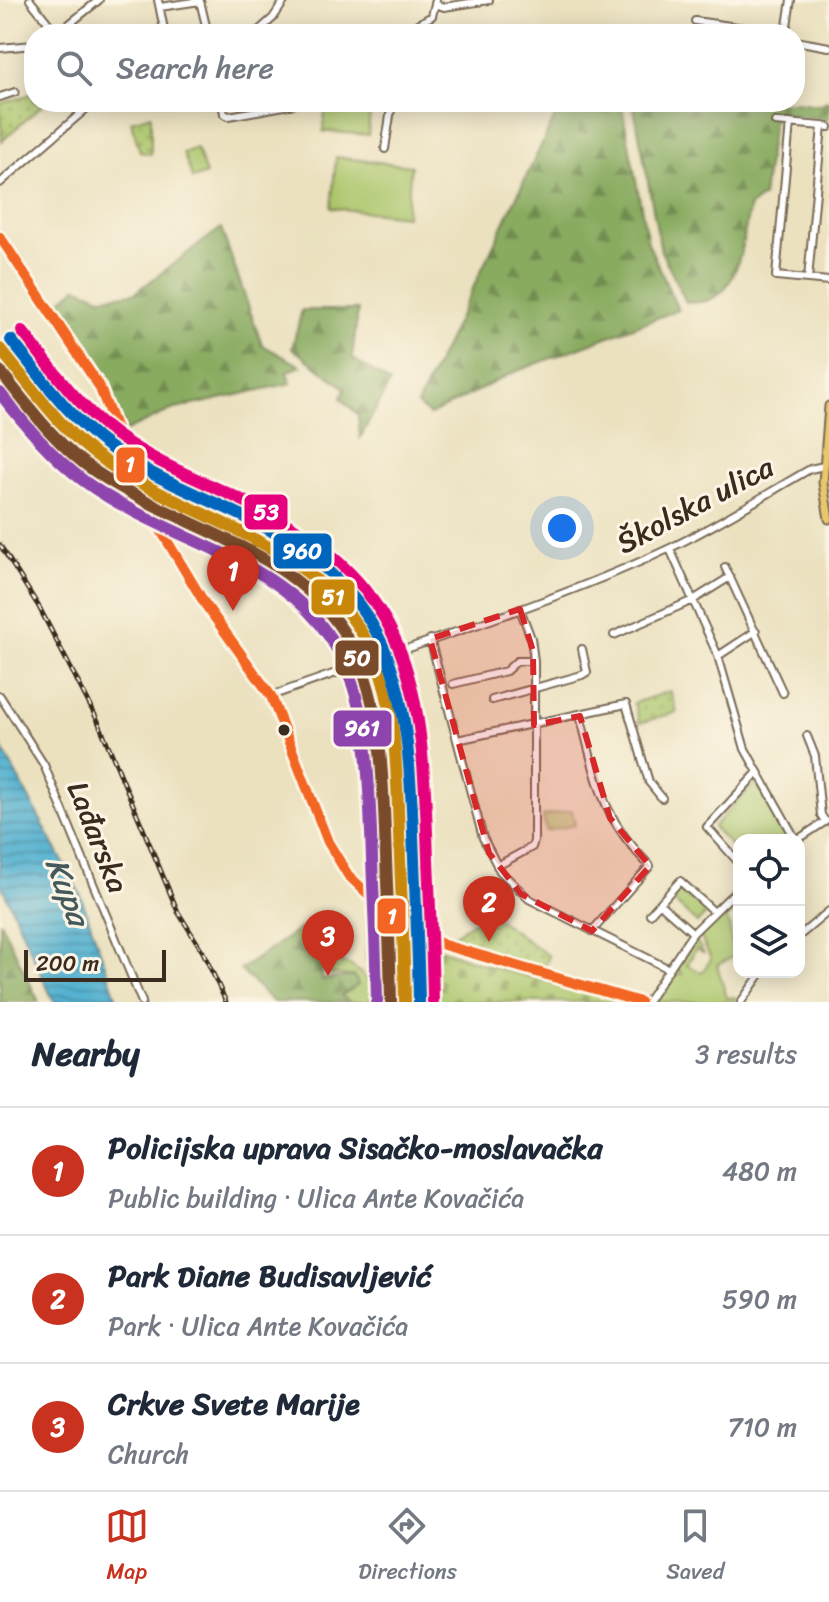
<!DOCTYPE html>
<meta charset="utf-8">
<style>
:root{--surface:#fff;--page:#f6f6f7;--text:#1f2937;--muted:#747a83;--line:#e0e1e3;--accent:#c8321e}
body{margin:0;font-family:Sriracha,sans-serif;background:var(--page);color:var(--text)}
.controls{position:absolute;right:24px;bottom:24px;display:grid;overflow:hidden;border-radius:16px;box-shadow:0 4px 20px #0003}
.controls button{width:72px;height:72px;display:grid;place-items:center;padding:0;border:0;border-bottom:2px solid var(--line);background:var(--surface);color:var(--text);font:40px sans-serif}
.scale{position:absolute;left:24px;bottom:20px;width:142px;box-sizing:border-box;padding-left:8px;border:4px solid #3b2a1e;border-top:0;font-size:22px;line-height:28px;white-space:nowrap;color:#3b2a1e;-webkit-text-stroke:6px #fcf5e5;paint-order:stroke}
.you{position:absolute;left:562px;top:528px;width:28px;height:28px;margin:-20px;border:6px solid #fff;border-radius:50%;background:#1a73e8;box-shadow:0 0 0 12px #1a73e833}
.badge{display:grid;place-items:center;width:52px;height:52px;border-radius:50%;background:var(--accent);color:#fff;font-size:26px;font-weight:700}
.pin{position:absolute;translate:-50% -66px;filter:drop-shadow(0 2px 4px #0008)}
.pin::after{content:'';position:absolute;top:42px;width:28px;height:24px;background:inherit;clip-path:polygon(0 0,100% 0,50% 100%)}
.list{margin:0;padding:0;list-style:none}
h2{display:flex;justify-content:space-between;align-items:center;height:104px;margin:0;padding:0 32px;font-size:34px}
h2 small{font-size:26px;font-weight:400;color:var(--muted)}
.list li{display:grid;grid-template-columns:52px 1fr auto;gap:24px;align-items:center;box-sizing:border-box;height:128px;padding:0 32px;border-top:2px solid var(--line)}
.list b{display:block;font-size:30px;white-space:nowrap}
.list p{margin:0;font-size:26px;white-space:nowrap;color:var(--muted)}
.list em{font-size:26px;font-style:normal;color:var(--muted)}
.icon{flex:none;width:44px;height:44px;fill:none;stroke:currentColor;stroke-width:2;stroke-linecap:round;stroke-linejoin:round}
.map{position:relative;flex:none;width:829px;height:1002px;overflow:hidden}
.search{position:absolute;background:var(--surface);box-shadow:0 4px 20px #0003;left:24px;right:24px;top:24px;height:88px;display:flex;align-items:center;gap:20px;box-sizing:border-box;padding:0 28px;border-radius:32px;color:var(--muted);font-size:30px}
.sheet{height:488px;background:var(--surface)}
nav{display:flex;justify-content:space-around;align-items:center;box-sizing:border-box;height:112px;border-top:2px solid var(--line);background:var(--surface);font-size:22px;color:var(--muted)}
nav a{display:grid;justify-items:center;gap:4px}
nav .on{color:var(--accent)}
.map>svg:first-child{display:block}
.grass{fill:#acc66c;stroke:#747845;stroke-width:2}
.forest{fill:url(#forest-firs);stroke:#626a3f;stroke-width:2}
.cemetery{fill:url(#cemetery-stones);stroke:#747845;stroke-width:2}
.park{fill:url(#park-dots);stroke:#747845;stroke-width:2}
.water{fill:url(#water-rules);stroke:#466e77;stroke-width:2}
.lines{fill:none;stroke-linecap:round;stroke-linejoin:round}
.minor-casing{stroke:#796a56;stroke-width:10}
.major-casing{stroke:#796a56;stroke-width:11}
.minor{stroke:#fff;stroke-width:6}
.major{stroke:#eac769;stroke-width:7}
.rail-casing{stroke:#3b2a1e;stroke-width:5}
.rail{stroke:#fcf5e5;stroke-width:2;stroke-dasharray:6;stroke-linecap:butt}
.bus-1-casing{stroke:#fcf5e5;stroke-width:16}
.bus-1{stroke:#f26522;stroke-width:10}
.rail-1-casing{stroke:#fcf5e5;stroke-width:18}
.rail-2-casing{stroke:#fcf5e5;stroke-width:18}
.rail-3-casing{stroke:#fcf5e5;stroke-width:18}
.rail-4-casing{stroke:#fcf5e5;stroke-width:18}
.rail-5-casing{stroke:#fcf5e5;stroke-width:18}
.rail-1{stroke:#c88708;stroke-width:12}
.rail-2{stroke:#7a4b2a;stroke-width:12}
.rail-3{stroke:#0065bd;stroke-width:12}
.rail-4{stroke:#8e44ad;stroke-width:12}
.rail-5{stroke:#e5007d;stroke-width:12}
.marked{fill:#d62828;fill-opacity:0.2;stroke:#d62828;stroke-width:6;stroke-dasharray:16 10;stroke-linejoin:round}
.bus-dot{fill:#3b2a1e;stroke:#fcf5e5;stroke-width:3}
.labels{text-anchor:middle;stroke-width:6;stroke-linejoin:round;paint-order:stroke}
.street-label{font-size:30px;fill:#3b2a1e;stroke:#fcf5e5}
.water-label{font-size:32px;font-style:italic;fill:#43595c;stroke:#fcf5e5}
.line-badge{stroke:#fcf5e5;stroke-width:3}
.badge-label{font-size:22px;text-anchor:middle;font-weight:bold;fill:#fff}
</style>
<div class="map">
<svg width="829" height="1002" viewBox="0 0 829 1002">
<defs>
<pattern id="forest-firs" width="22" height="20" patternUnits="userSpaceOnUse" patternTransform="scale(2)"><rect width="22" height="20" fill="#89ab60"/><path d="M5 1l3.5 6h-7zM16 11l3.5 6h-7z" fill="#718b4f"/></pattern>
<pattern id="cemetery-stones" width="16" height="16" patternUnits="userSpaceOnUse" patternTransform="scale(2)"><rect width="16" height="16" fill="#acc66c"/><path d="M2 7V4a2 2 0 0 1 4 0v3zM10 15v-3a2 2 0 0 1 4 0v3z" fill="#8da158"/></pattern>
<pattern id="park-dots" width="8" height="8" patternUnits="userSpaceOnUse" patternTransform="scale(2)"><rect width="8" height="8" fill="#acc66c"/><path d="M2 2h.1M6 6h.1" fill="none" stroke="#8da158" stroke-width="1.8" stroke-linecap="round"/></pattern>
<pattern id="water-rules" width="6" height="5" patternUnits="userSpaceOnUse" patternTransform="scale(2)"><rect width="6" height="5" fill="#52b1d0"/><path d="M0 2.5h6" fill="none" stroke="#4590a8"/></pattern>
</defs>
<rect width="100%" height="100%" fill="#fcf5e5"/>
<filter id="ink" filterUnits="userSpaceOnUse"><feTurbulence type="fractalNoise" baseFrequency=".0125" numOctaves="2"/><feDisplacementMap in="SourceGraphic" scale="16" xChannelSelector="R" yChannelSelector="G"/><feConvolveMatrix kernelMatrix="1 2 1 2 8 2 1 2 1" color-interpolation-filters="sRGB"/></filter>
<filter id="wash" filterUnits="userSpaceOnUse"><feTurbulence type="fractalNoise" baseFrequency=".006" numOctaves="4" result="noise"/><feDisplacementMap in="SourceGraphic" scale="32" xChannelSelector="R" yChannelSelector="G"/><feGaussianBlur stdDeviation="1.8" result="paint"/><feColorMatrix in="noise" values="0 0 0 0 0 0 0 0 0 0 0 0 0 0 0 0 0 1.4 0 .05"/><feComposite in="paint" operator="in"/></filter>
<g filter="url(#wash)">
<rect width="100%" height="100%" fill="#ebe1bf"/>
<path class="grass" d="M 326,102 L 371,102 L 368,135 L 323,131 Z
M 196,148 L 206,174 L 193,179 L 183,153 Z
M 336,157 L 411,166 L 406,216 L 331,208 Z
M 754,779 L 792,840 L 739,840 L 739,854 L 713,827 L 753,785 Z
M 572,810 L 575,825 L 546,831 L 543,816 Z
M 683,887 L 709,910 L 697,923 L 672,900 Z
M 729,902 L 736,908 L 726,919 L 730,928 L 733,957 L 717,965 L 727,998 L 735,997 L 737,1002 L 653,1002 L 669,974 L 682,974 L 676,965 L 696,941 L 704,954 L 696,949 L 687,965 L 702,973 L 711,959 L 699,934 Z
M 324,959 C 352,961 361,971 378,993 L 368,1002 L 350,1002 L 341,996 L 358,985 L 354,976 L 328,974 Z"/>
<path class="forest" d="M 829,100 L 829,119 L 774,113 L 763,197 L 750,206 C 741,242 741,309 686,302 L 661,251 L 633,102 L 795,102 L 819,105 Z
M 562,102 L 621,102 L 648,243 L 678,310 L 512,373 L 430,415 L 417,405 Z
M 221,228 L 262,345 L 301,366 L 287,372 L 291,383 L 171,410 L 126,431 L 102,378 L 55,306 L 77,287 L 101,297 L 135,293 Z
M 302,310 L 358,310 L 352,358 L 390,383 L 360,438 L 358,415 L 341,398 L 345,388 L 292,348 Z
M 0,921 L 39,1002 L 0,1002 Z
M 301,928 L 321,941 L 325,970 L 321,971 L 322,980 L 354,976 L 358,985 L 341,996 L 350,1002 L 273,1002 L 240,970 Z"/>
<path class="cemetery" d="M 368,911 L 373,911 C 444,965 539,976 623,1002 L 368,1002 L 382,990 L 366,961 Z"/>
<path class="park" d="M 31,94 L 34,102 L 42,105 L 2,141 L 0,104 Z
M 151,115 L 151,154 L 140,152 L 131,121 Z
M 670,691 L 677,712 L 640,723 L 634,703 Z
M 488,912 L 549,956 L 544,969 L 446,940 Z"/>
<path class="water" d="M 0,744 L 80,894 L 118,1002 L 54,1002 L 0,882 Z"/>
</g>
<g filter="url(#ink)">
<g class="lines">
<g class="minor-casing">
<path id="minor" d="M 30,0 L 57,34
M 158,0 L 165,34
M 438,5 L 444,7 L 489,0
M 160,7 L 200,1 L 208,34
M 695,21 L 786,34
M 786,32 L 791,0
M 57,34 L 99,0
M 255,34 L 273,18 L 285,0
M 400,34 L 432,16 L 436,0
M 795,41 L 829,47
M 0,48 L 34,45
M 0,97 L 15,92
M 222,102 L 224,114 L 229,116 L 295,104
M 775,122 L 822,126
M 790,123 L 776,276 L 808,279
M 829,127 L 822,126 L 808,279 L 829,281
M 385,149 L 392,102
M 0,183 L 94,102
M 0,237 L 99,386 L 146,505
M 670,549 L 718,656 L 745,749 L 796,840
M 725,567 L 783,693
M 614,635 L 693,600 L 730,577
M 430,639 L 483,838 L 500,871 L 529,899 L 669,969
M 718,656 L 756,631
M 453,684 L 506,671 L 517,661 L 534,661
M 0,696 L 44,765 L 142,1002
M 271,696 C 402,648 539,609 666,550 C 715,527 763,496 810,469 L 824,466
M 492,700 L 582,675 L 587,672 L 582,649
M 580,716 C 598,782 600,816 650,866 L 592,931
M 807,736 L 815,756 L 821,815 L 825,821
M 457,740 L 626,704 L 649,782 L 662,798
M 797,840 L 826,821
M 739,863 L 707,827 L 757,773
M 497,866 L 532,847 L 534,841 L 534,661 L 531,638 L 520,609
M 660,904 L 693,933
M 650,914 L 680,881 L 713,911
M 799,936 L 829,911
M 647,1002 L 693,933 L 739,888
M 741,1002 L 762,972"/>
</g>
<g class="major-casing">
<path id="major" d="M 0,363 L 74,447 L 148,509 L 205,604 L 271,696 L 328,842 L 359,888 L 390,915 L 444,945 L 640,1002
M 829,406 L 823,483 L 829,519"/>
</g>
<use href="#minor" class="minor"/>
<use href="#major" class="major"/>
<g class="rail-casing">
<path id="rail" d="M 0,545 L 39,607 L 98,721 L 178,912 L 203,952 L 226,1002"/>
</g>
<use href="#rail" class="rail"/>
<g class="bus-1-casing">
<path id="bus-1" d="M 0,237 L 99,386 L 148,509 L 205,604 L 271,696 L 328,842 L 348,875 L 390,915 L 444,945 L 640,1002"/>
</g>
<use href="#bus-1" class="bus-1"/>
<g class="rail-1-casing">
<path id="rail-1" d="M 0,349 C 32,387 61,431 103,460 C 194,523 317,540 370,648 C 398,704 396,771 399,832 C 401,889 404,945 405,1002"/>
</g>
<g class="rail-2-casing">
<path id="rail-2" d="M 0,371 C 29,407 57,446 96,472 C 142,503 193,522 242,547 C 372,613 380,699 385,832 C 387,888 390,945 391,1002"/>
</g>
<g class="rail-3-casing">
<path id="rail-3" d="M 11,340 C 41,377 70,418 109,447 C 154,480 209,498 259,524 C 397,598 407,688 413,833 C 415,889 418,945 419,1002"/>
</g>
<g class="rail-4-casing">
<path id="rail-4" d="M 0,393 C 25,425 51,456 84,481 C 129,514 184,534 234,559 C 360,622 366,705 371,832 C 373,889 376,945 377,1002"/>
</g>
<g class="rail-5-casing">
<path id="rail-5" d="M 22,331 C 51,367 78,406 115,434 C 161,468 216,485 266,512 C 408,589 421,682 427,832 C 429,888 432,945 433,1001"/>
</g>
<use href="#rail-1" class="rail-1"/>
<use href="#rail-2" class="rail-2"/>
<use href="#rail-3" class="rail-3"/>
<use href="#rail-4" class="rail-4"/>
<use href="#rail-5" class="rail-5"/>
</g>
</g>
<path class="marked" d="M 520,609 L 533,651 L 534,725 L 580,716 L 610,818 L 650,866 L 592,931 L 521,894 L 489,853 L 430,639 Z"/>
<circle class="bus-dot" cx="284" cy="730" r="7"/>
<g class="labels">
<g class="street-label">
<text transform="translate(695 505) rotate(-28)" y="10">Školska ulica</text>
<text transform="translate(98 837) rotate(68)" y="10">Lađarska</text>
</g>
<g class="water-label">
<text transform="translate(68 891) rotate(69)" y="11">Kupa</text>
</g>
</g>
<g class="line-badge">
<rect x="115" y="446" width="31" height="38" rx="8" fill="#f26522"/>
<rect x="243" y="493" width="46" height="38" rx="8" fill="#e5007d"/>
<rect x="272" y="532" width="61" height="38" rx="8" fill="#0065bd"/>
<rect x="310" y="578" width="46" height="38" rx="8" fill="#c88708"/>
<rect x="334" y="639" width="46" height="38" rx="8" fill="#7a4b2a"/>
<rect x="332" y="709" width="61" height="39" rx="8" fill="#8e44ad"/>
<rect x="376" y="897" width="31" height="38" rx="8" fill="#f26522"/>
</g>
<g class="badge-label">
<text x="130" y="472">1</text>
<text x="266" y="520">53</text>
<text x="302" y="559">960</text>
<text x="333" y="605">51</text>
<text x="357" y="666">50</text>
<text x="362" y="736">961</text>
<text x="392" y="924">1</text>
</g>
</svg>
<div class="controls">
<button><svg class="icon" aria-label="locate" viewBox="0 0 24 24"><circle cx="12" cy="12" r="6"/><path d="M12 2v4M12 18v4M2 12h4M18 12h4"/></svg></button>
<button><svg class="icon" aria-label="layers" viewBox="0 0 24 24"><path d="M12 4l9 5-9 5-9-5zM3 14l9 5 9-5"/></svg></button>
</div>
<div class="scale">200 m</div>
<div class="you"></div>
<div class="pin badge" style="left:233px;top:611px">1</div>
<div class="pin badge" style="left:489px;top:942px">2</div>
<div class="pin badge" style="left:328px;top:976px">3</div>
<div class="search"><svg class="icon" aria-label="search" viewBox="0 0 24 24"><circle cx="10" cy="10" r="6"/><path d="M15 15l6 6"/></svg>Search here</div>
</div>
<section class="sheet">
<h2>Nearby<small>3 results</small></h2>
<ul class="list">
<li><span class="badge">1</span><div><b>Policijska uprava Sisačko-moslavačka</b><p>Public building · Ulica Ante Kovačića</p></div><em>480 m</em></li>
<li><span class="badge">2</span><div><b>Park Diane Budisavljević</b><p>Park · Ulica Ante Kovačića</p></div><em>590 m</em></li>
<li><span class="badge">3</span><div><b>Crkve Svete Marije</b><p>Church</p></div><em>710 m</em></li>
</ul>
</section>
<nav>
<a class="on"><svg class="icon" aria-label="map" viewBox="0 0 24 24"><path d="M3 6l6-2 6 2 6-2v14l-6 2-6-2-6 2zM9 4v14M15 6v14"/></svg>Map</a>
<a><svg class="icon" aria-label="directions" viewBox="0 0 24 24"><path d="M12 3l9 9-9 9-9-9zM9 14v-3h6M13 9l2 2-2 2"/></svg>Directions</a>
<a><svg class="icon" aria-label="saved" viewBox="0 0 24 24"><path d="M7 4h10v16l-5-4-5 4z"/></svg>Saved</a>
</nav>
